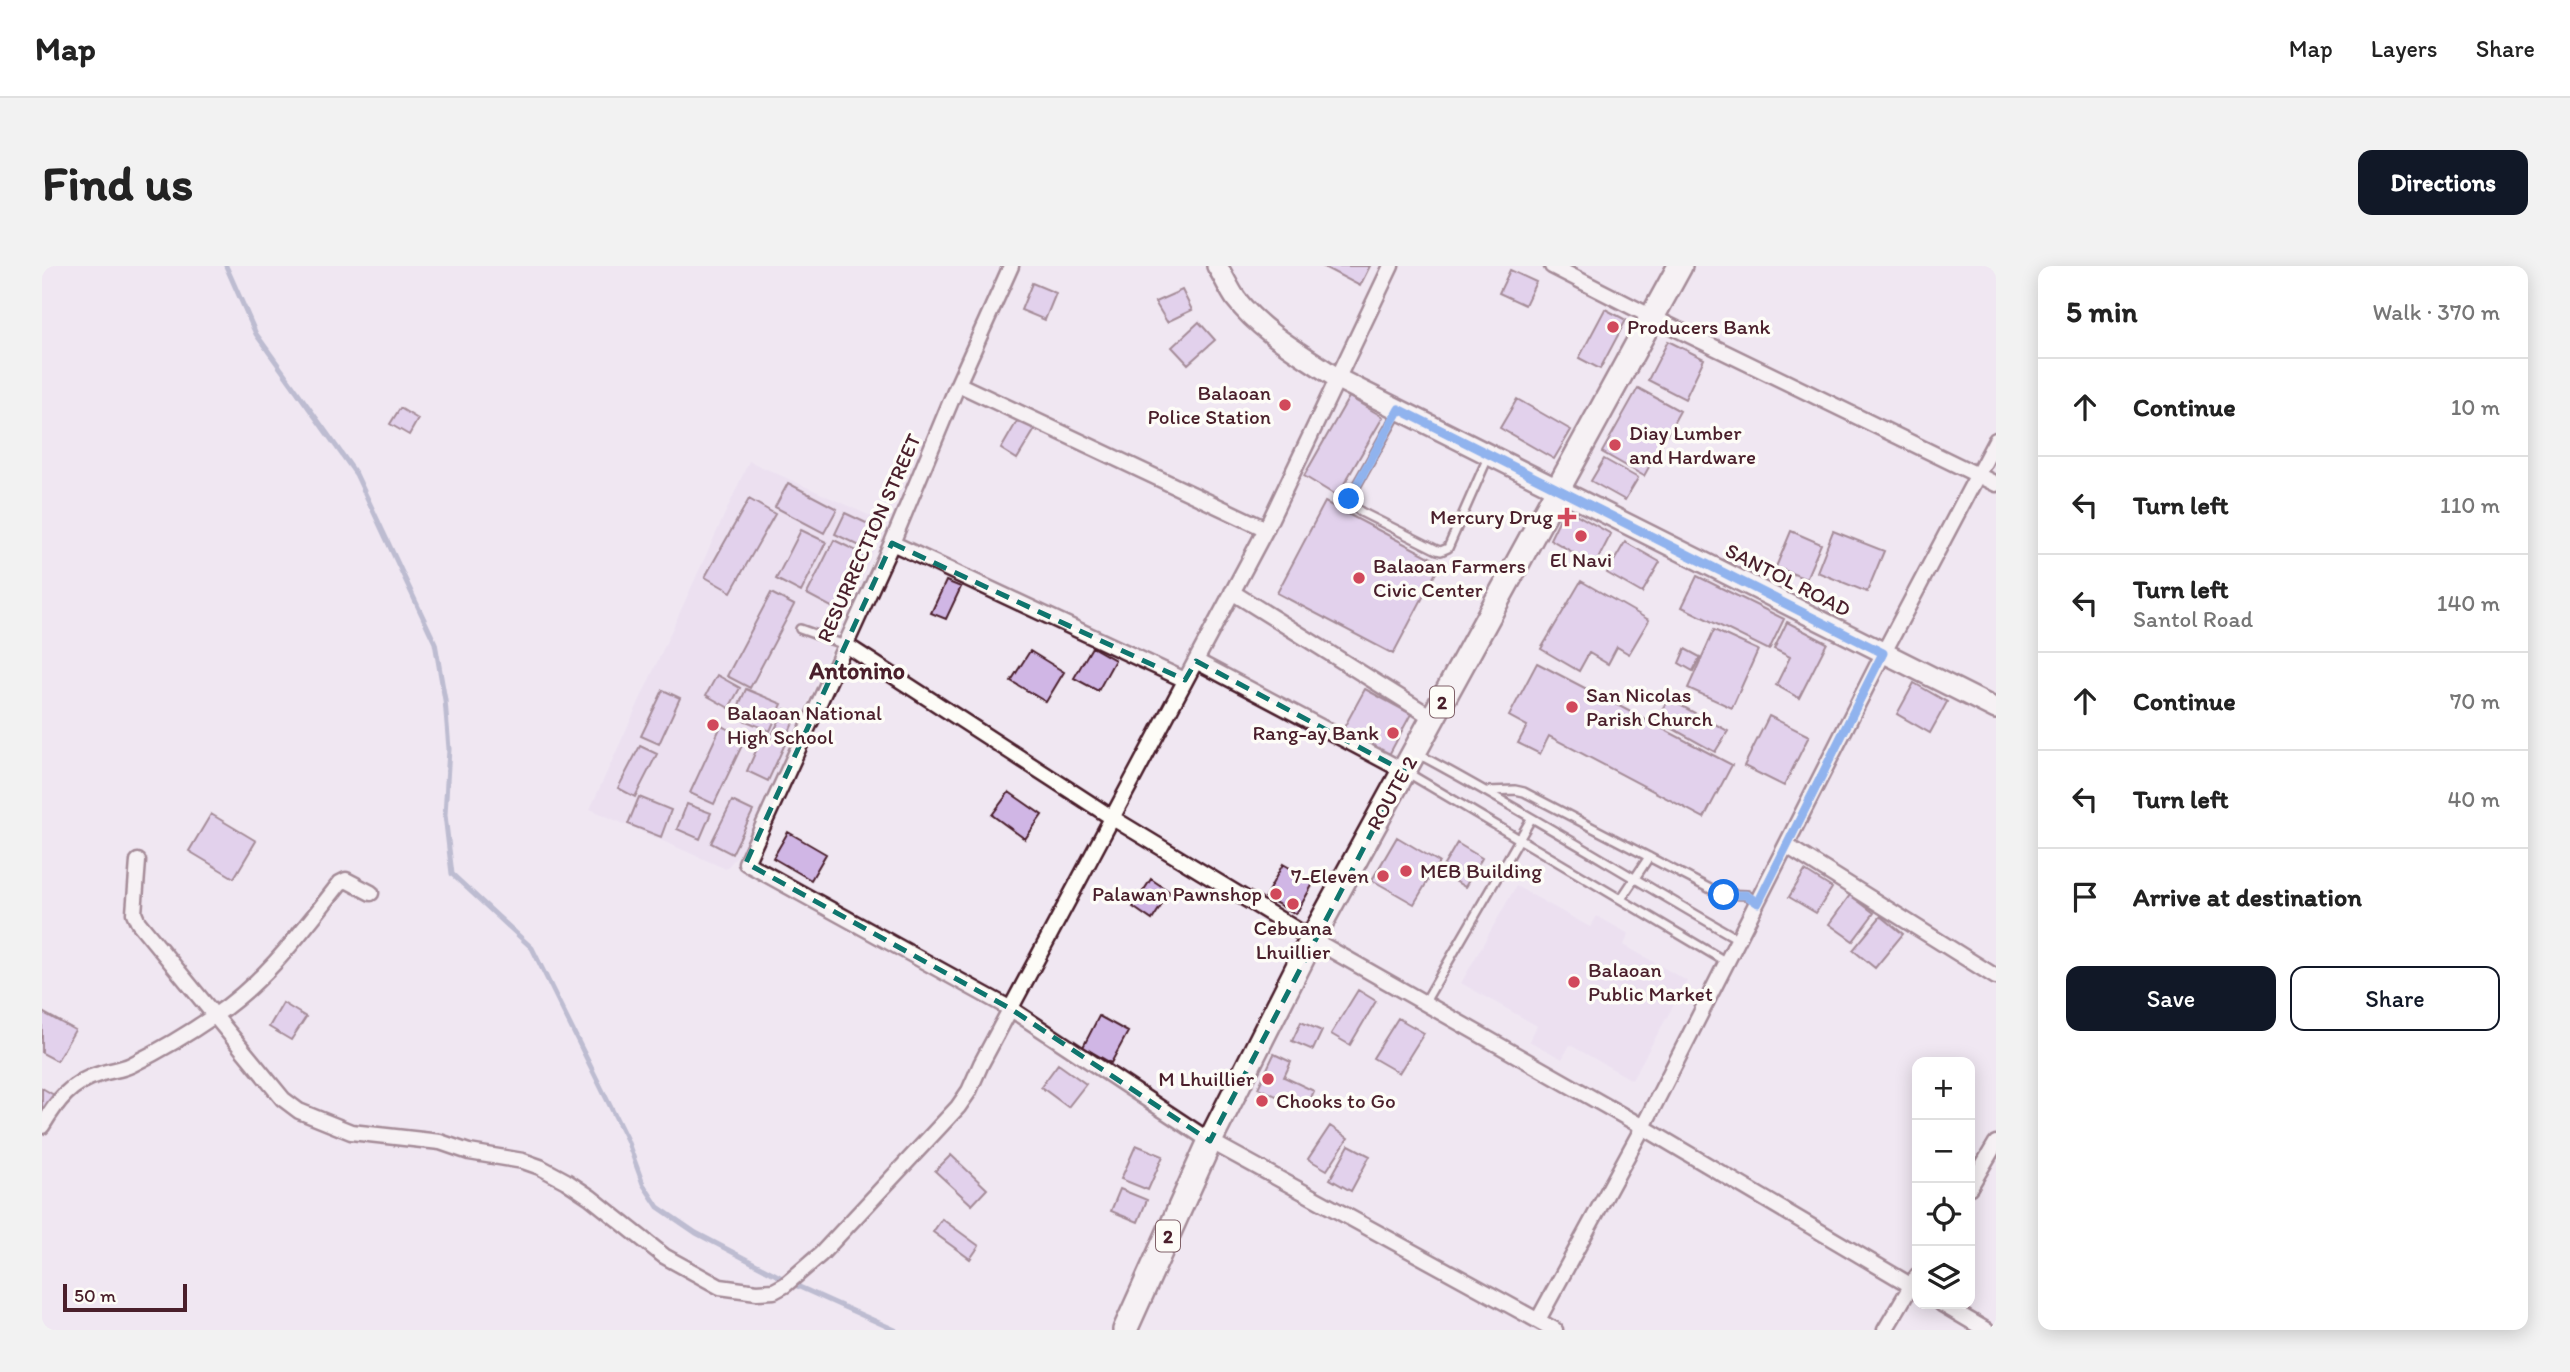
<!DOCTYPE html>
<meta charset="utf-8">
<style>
:root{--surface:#fff;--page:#f2f2f2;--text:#222;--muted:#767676;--line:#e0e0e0;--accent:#111827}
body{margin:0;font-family:Itim,sans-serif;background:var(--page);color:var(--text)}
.controls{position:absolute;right:21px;bottom:21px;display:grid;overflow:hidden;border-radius:14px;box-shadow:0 4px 18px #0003}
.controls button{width:63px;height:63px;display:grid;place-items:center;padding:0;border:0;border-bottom:2px solid var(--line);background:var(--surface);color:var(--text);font:35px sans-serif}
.scale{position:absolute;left:21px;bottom:18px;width:124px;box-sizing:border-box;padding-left:7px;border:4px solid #4a1f2b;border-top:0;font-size:19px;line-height:24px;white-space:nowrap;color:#4a1f2b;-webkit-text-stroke:5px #fdfcf7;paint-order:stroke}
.stop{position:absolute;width:21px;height:21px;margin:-16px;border:5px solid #1a73e8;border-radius:50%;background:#fff}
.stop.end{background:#1a73e8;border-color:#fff;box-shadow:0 2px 7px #0008}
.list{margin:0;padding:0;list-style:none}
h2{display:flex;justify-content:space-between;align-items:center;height:91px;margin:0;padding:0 28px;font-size:30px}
h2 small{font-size:23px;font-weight:400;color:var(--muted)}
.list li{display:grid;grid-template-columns:46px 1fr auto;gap:21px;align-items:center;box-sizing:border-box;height:98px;padding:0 28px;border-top:2px solid var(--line)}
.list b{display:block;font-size:26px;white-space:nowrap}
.list p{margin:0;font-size:23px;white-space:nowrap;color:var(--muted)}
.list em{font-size:23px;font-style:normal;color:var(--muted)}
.actions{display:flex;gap:14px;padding:21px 28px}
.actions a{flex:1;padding:16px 0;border:2px solid var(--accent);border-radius:14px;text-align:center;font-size:24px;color:var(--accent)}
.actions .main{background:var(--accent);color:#fff}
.icon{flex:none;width:38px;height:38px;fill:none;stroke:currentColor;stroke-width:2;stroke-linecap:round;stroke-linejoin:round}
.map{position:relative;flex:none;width:1954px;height:1064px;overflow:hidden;border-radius:14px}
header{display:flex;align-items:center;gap:42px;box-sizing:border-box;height:98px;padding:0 35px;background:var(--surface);border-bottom:2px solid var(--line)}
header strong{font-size:33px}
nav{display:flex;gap:38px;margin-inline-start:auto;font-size:24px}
.intro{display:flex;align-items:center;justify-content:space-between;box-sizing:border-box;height:168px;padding:0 42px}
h1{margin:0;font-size:49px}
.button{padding:18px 32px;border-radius:14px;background:var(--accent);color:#fff;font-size:24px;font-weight:700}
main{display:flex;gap:42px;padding:0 42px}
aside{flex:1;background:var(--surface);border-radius:14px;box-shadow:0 4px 18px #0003}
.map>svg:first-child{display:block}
.built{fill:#e6d8ee}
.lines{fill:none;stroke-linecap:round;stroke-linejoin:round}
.stream{stroke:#7e87a8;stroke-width:5}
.building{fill:#d0b6e5;stroke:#4a1f2b;stroke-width:2}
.service-casing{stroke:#4a1f2b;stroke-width:12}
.minor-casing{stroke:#4a1f2b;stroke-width:19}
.secondary-casing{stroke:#4a1f2b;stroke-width:24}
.trunk-casing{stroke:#4a1f2b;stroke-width:28}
.service{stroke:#fdfcf7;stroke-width:7}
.minor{stroke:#fdfcf7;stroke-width:14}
.secondary{stroke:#fdfcf7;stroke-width:19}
.trunk{stroke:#fdfcf7;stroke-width:23}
.route{stroke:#1a73e8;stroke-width:9}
.marked{fill:none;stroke:#0f766e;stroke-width:5;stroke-dasharray:14 9;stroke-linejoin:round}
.poi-dot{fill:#d1495b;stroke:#fdfcf7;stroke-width:2.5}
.labels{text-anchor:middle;stroke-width:7;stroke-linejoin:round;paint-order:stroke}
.shield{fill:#fdfcf7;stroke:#806168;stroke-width:2}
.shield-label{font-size:19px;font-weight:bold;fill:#4a1f2b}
.poi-label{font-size:21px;fill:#4a1f2b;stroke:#fdfcf7;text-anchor:start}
.street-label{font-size:21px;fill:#4a1f2b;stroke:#fdfcf7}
.quarter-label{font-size:24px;font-weight:bold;fill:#4a1f2b;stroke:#fdfcf7}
</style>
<header>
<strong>Map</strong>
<nav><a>Map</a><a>Layers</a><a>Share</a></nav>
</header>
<div class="intro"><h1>Find us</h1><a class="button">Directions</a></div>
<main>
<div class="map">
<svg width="1954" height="1064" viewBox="0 0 1954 1064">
<rect width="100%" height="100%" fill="#f0e7f2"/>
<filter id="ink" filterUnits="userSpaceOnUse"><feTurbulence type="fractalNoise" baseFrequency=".0143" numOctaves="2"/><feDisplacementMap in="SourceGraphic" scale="14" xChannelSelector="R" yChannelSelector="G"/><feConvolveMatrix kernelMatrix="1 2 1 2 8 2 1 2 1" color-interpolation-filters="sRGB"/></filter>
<g filter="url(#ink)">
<path class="built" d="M 707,195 L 844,257 L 702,582 L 684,603 L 548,543 Z
M 1474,620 L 1548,661 L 1555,650 L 1587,668 L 1582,679 L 1645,715 L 1590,814 L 1528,779 L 1520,793 L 1487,775 L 1495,760 L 1419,717 Z"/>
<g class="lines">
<path class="stream" d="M 184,0 L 214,68 L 314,208 L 393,377 L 403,434 L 407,483 L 403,549 L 410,608 L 490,682 L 585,874 L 601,918 L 616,941 L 654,967 L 742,1013
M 753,1019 L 853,1064"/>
</g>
<path class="building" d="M 1280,0 L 1328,0 L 1318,20 Z
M 1468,4 L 1494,16 L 1483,39 L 1457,27 Z
M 990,17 L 1014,27 L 1003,54 L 979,44 Z
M 1140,24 L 1150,44 L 1125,56 L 1113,36 Z
M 1563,43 L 1584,54 L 1558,103 L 1537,92 Z
M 1157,56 L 1173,74 L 1146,98 L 1130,81 Z
M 1626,75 L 1662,93 L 1643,133 L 1606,114 Z
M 1596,122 L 1638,145 L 1602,210 L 1560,186 Z
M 1307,131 L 1341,151 L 1295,230 L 1262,210 Z
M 1475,133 L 1529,164 L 1512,193 L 1458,162 Z
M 358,142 L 376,153 L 367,169 L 348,158 Z
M 978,150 L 995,160 L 975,193 L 959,183 Z
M 1562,193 L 1596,212 L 1583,234 L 1549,215 Z
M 746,217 L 795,243 L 782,267 L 733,241 Z
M 707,233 L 733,248 L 689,326 L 663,311 Z
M 1283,236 L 1399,297 L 1351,388 L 1235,327 Z
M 1523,242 L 1569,268 L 1553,299 L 1508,273 Z
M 803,247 L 837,263 L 826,284 L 793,268 Z
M 759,264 L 784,276 L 759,326 L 734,313 Z
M 1749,265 L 1779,278 L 1764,313 L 1734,301 Z
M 1791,265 L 1842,285 L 1825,326 L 1775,306 Z
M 792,274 L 823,289 L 795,344 L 765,328 Z
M 1583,276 L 1618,296 L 1600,327 L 1565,307 Z
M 1655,310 L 1742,353 L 1727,384 L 1640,341 Z
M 904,315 L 919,321 L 904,353 L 889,347 Z
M 1539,315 L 1607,354 L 1587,388 L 1575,381 L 1566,398 L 1547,387 L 1537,405 L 1499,383 Z
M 729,327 L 752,339 L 708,422 L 685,410 Z
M 1745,356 L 1785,377 L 1757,432 L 1734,419 L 1748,391 L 1732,383 Z
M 1672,364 L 1716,384 L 1690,442 L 1646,422 Z
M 1050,381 L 1073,394 L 1056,425 L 1032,412 Z
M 1643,383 L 1658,391 L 1651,405 L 1637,397 Z
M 988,385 L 1022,406 L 1004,436 L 969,415 Z
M 1495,397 L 1690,499 L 1662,552 L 1507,470 L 1498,488 L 1476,477 L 1485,460 L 1467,450 Z
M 675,409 L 698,422 L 687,442 L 664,429 Z
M 1872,417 L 1905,436 L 1888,467 L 1855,448 Z
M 704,423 L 740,438 L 728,465 L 692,450 Z
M 1323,423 L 1369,448 L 1347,489 L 1300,465 Z
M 621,424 L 638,432 L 617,478 L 599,470 Z
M 1627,433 L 1686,465 L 1673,486 L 1615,454 Z
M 743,443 L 755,448 L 744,473 L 731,467 Z
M 1727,450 L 1767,470 L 1742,520 L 1702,500 Z
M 679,460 L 704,471 L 672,538 L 648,527 Z
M 721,469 L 743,478 L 726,515 L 705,505 Z
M 598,480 L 615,488 L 593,531 L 576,522 Z
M 967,526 L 1000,549 L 983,573 L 950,549 Z
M 597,531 L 629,544 L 619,571 L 586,558 Z
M 690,535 L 711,545 L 690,588 L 669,577 Z
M 645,538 L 669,547 L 658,573 L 635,563 Z
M 169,548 L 214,575 L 192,612 L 147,585 Z
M 746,566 L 784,588 L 769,614 L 731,592 Z
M 1355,571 L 1397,596 L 1372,638 L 1330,614 Z
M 1415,577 L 1440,592 L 1423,621 L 1398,606 Z
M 1241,598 L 1272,616 L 1254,648 L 1223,631 Z
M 1763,605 L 1790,622 L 1774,647 L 1747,631 Z
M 1109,613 L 1128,626 L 1110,654 L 1091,641 Z
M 1808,629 L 1832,647 L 1811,675 L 1787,658 Z
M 1839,650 L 1861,668 L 1833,702 L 1811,684 Z
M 1316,724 L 1334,735 L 1308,779 L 1289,768 Z
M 241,737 L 264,751 L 249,774 L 227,761 Z
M 0,746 L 33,764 L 15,795 L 0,787 Z
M 1057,750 L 1086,766 L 1069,797 L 1041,781 Z
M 1356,752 L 1382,767 L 1357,807 L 1331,792 Z
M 1259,756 L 1280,765 L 1271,784 L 1250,775 Z
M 1232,788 L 1249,796 L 1242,811 L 1272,825 L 1264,843 L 1216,822 Z
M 1016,798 L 1044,818 L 1026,841 L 999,821 Z
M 0,822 L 12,829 L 0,848 Z
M 1288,860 L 1306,872 L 1285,904 L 1266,893 Z
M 1094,879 L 1121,890 L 1106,924 L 1079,913 Z
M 1307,879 L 1328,890 L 1309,925 L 1288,913 Z
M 909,889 L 945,923 L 930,939 L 893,905 Z
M 1078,923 L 1105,934 L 1096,956 L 1069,945 Z
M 900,953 L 937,980 L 928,993 L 891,966 Z"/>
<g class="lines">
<g class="service-casing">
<path id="service" d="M 1357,144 L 1308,231 L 1307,236 L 1319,246 L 1395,284 L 1399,285 L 1406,282 L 1447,189
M 758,363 L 803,379
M 1376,488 C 1485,546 1589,612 1696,673
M 1366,507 L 1686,697
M 1446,525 L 1473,524 L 1482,526 L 1678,628 L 1705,629 L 1714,636
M 1579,633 L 1607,591
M 1383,736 L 1489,553"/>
</g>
<g class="minor-casing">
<path id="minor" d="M 969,0 L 916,118 L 850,277 L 704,597 L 969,743 L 1168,875 L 1513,1064
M 1510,0 L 1610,51 L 1954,218
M 916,118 L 1224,263
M 850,277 L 1143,414
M 1190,326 L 1391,452
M 804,379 L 1069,551 L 1270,673 L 1601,861 L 1875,1023
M 1154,395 L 1362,505
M 1745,580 L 1954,711
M 96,595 L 92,647 L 96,656 L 241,833 L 257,845 L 309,866 L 398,876 L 427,886 L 481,895 L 498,901 L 524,915 L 548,931 L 622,990 L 678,1021 L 715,1026 L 732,1025 L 743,1019 L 779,988 L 916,841 L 927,825 L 939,798 L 1224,263 L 1349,0
M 0,860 C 15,835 29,816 58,808 C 68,804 79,804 89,799 C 117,785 146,768 172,750 C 224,715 260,665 298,617 L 304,614 L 329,627
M 1928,921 L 1954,877
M 1900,1038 L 1944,1064
M 1496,1054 L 1601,861 L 1841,388 L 1954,174
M 1843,1064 L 1875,1010"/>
</g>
<g class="secondary-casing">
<path id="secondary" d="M 1175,0 C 1182,11 1187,23 1194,33 C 1220,67 1262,89 1296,113 L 1954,443"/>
</g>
<g class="trunk-casing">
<path id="trunk" d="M 1083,1064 L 1168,875 L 1270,673 L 1638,0"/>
</g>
<use href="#service" class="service"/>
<use href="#minor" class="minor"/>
<use href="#secondary" class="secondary"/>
<use href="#trunk" class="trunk"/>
</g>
</g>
<g class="lines" filter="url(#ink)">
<path class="route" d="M 1307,233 L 1357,143 L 1841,387 L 1716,637 L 1704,629 L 1682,629"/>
</g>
<path d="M0 0H1954V1064H0ZM 850,277 L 1143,414 L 1154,395 L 1362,505 L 1168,875 L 969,743 L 704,597 Z" fill="#f0e7f2" fill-opacity=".55" fill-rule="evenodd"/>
<path class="marked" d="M 850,277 L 1143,414 L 1154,395 L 1362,505 L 1168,875 L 969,743 L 704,597 Z"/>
<g class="poi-dot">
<circle cx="1571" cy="61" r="7"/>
<circle cx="1243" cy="139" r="7"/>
<circle cx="1573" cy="179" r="7"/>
<path d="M1521.5 240.5h7v7h7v7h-7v7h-7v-7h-7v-7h7z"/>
<circle cx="1539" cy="270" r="7"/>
<circle cx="1317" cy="312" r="7"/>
<circle cx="1530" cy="441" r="7"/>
<circle cx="671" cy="459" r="7"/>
<circle cx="1351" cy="467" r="7"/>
<circle cx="1364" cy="605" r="7"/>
<circle cx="1341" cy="610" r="7"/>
<circle cx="1234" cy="628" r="7"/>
<circle cx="1251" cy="638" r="7"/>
<circle cx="1532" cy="716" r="7"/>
<circle cx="1226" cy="813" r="7"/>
<circle cx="1220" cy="835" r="7"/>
</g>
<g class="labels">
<g class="shield">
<rect x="1388" y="420.5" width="24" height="31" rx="5"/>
<rect x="1114" y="954.5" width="24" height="31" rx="5"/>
</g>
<g class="shield-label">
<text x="1400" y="443">2</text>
<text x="1126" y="977">2</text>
</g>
<g class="poi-label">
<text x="1585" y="68">Producers Bank</text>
<text x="1229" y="134" text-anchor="end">Balaoan<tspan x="1229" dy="24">Police Station</tspan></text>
<text x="1587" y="174">Diay Lumber<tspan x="1587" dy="24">and Hardware</tspan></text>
<text x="1511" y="258" text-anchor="end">Mercury Drug</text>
<text x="1539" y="301" text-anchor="middle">El Navi</text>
<text x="1331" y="307">Balaoan Farmers<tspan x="1331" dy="24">Civic Center</tspan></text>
<text x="1544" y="436">San Nicolas<tspan x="1544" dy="24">Parish Church</tspan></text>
<text x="685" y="454">Balaoan National<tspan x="685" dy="24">High School</tspan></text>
<text x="1337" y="474" text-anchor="end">Rang-ay Bank</text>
<text x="1378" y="612">MEB Building</text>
<text x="1327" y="617" text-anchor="end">7-Eleven</text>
<text x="1220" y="635" text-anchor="end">Palawan Pawnshop</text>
<text x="1251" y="669" text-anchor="middle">Cebuana<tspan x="1251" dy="24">Lhuillier</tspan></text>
<text x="1546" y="711">Balaoan<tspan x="1546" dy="24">Public Market</tspan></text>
<text x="1212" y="820" text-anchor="end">M Lhuillier</text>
<text x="1234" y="842">Chooks to Go</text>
</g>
<g class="street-label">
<text transform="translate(827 272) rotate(-66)" y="7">RESURRECTION STREET</text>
<text transform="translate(1746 314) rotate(27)" y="7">SANTOL ROAD</text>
<text transform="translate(1350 527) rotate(-61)" y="7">ROUTE 2</text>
</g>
<g class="quarter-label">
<text x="815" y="413">Antonino</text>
</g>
</g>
</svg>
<div class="controls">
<button>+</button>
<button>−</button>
<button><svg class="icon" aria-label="locate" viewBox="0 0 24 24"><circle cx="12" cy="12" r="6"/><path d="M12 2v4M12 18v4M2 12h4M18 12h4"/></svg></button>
<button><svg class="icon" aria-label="layers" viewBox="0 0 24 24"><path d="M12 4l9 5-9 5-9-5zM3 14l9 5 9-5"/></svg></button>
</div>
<div class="scale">50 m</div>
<div class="stop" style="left:1682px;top:629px"></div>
<div class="stop end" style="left:1307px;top:233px"></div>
</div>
<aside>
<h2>5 min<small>Walk · 370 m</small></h2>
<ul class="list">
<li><svg class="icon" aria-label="ahead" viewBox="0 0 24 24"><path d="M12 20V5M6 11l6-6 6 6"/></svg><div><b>Continue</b></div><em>10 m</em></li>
<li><svg class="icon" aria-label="left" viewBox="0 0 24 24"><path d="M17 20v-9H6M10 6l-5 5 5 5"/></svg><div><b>Turn left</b></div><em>110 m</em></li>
<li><svg class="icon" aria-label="left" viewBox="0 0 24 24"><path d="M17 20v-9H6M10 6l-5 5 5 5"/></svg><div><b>Turn left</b><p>Santol Road</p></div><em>140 m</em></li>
<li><svg class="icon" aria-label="ahead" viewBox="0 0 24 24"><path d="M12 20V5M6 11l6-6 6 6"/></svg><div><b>Continue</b></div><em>70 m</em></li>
<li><svg class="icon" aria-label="left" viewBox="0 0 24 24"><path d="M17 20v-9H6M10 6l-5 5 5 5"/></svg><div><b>Turn left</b></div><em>40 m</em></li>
<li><svg class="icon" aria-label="arrive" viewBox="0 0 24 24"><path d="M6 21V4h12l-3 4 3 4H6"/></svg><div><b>Arrive at destination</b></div></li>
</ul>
<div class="actions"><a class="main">Save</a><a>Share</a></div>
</aside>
</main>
